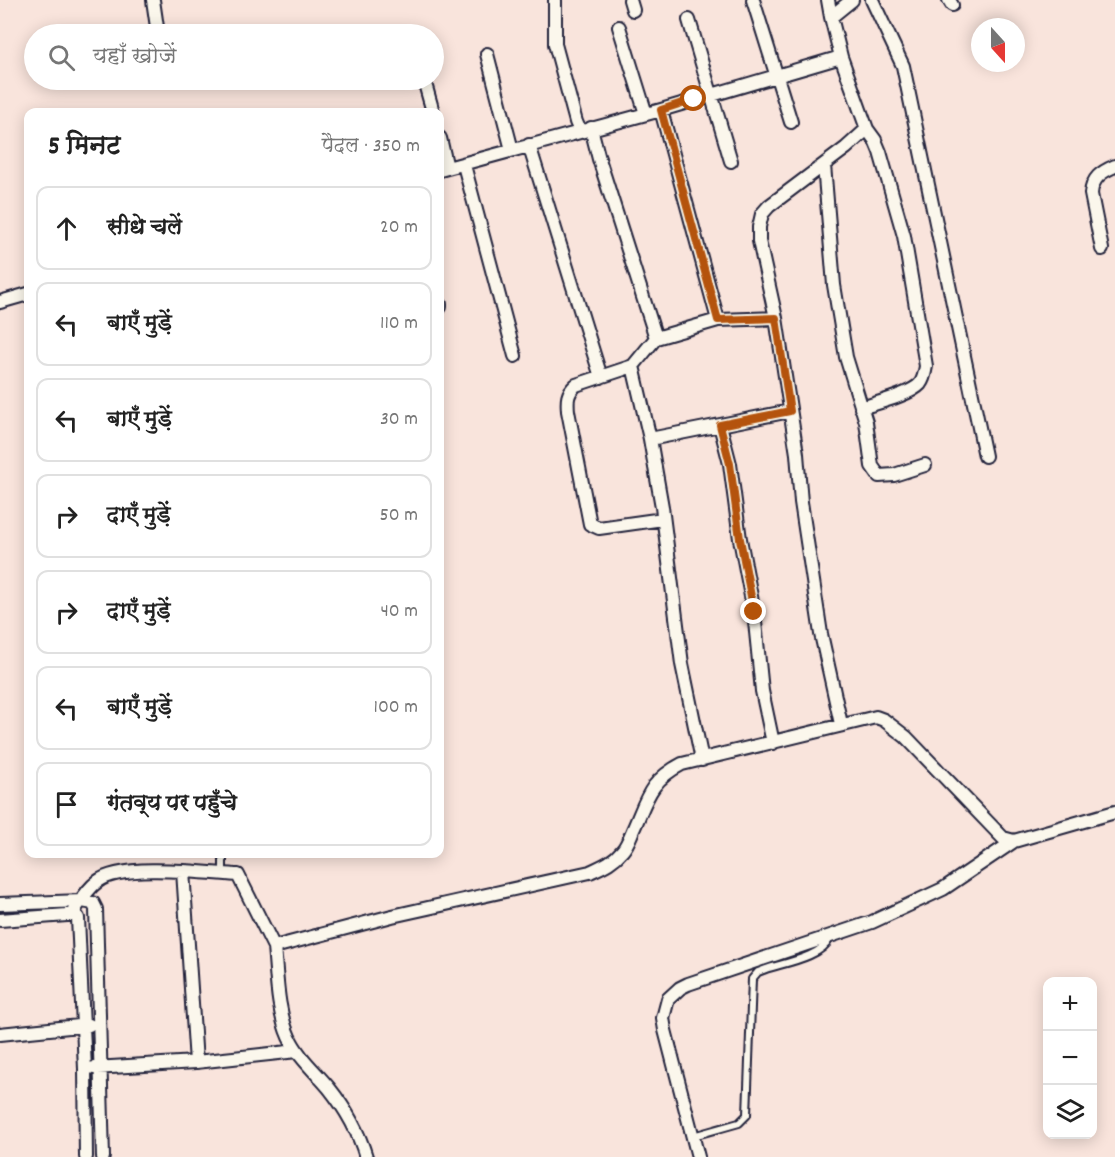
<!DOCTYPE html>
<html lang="hi">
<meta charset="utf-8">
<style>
:root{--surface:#fff;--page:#f2f2f2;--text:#222;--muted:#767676;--line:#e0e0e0}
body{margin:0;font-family:Dekko,"Playpen Sans Deva",sans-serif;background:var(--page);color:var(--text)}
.controls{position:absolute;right:18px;bottom:18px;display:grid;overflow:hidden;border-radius:12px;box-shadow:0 3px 15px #0003}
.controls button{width:54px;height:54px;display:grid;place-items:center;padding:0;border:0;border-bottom:2px solid var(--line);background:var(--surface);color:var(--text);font:30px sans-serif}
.compass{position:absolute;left:971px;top:18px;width:54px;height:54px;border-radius:50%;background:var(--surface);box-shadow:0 3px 15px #0003;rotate:159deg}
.stop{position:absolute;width:18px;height:18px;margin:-14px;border:4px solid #b45309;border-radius:50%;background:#fff}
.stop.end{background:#b45309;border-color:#fff;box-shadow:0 2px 6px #0008}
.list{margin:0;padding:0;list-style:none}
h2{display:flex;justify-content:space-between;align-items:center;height:78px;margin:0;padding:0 24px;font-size:26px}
h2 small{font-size:20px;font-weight:400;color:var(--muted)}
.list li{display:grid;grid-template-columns:39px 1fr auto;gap:18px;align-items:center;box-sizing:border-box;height:84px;margin:0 12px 12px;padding:0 12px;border:2px solid var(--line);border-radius:12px}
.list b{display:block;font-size:22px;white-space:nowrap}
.list em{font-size:20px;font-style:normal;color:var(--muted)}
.icon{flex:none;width:33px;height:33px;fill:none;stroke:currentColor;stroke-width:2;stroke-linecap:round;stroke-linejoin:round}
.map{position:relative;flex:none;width:1115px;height:1157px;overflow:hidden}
.search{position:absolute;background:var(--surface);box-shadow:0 3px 15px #0003;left:24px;top:24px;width:420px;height:66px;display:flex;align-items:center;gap:15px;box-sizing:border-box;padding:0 21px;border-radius:33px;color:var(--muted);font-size:22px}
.panel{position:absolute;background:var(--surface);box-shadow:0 3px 15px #0003;left:24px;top:108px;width:420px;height:750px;border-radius:12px}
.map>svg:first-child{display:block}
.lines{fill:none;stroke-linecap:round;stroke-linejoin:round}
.lane-casing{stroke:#22223b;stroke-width:10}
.street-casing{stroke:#22223b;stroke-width:16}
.lane{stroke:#fbf7ec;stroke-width:6}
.street{stroke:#fbf7ec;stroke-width:12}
.route{stroke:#b45309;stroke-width:8}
</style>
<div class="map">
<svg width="1115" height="1157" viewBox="0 0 1115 1157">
<rect width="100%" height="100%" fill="#f9e4dc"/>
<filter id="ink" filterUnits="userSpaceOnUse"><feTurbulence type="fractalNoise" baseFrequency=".0167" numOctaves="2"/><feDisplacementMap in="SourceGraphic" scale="12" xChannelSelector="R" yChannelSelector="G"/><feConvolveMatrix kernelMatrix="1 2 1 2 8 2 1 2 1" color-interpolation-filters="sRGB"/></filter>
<g filter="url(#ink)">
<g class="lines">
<g class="lane-casing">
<path id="lane" d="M 223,854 L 223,874
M 693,1136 L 739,1123 L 747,1115 L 752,979 L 758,972 L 766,969 C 784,963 822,957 830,938"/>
</g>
<g class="street-casing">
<path id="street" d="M 153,0 L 158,34
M 555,0 L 555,44 L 576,122 L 580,131
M 630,0 L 633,10
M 753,0 L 791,122
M 828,0 L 831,17
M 872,0 L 903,66 L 985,456
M 949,0 L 952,5
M 689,20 L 731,161
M 619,27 L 646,114
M 487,54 L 512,150
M 424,80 L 433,112
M 661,110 L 718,320
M 591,128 L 599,159 L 656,338
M 440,138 L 447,168
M 529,145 L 601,377
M 464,165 L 515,356
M 824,165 L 834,285 L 846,357 L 866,422 L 872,466 L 879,476 L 894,475 L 925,465
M 440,170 L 661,110 L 841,57
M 1102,249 L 1091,194 C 1092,178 1101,172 1115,166
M 0,302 L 28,294
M 440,304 L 440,307
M 633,366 L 650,439
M 861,408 C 876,403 910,395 920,384 C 924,379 925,372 926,366 L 904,236 L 880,152 L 875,140 L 867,129
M 720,425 L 730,464 L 740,539 L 754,612 L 762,691 L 773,743
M 663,519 L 599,528 L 590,524 L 568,411 C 567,400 567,393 576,385 L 633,366 L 656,338 L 718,320 L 776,318
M 841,724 L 821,634 L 801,502 L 797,454 L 776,318 L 759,241 L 759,227 L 762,214 L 769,206 L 846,148 L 867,129 L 841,57 L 831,17 L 852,0
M 702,760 L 682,664 L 662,507 L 650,439 L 790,411
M 0,904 L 82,901 L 93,903 L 96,909 L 103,1157
M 72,914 C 79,904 86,890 97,882 C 121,862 206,873 238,875 L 274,947 L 392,916 L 590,872 C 603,866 613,862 622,851 C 627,846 630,837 633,830 C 647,799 649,781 682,764 L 876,717 L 884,720 L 906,737 L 1003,838 L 1014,841 L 1115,812
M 0,920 L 67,915 L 76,915 L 78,918 L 85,1069 L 86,1157
M 274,947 C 277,977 277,1010 289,1037 C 298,1057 316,1072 329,1088 C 345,1108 359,1133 366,1157
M 0,1034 L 89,1025
M 196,1062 L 297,1051
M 94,1068 L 196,1062 L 183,871
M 698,1157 L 665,1030 L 663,1018 L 668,999 L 680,988 L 688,984 L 872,922 L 943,889 L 1014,841"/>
</g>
<use href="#lane" class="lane"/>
<use href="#street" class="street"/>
</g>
</g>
<g class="lines" filter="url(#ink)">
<path class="route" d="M 694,99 L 661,110 L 718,320 L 776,318 L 790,411 L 720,425 L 730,464 L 740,539 L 754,612"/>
</g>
</svg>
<div class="controls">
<button>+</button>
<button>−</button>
<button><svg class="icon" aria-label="layers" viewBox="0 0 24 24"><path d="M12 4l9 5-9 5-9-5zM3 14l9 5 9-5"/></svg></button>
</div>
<svg class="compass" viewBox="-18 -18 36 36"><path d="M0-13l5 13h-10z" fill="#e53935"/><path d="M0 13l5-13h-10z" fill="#767676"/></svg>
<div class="stop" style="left:694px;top:99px"></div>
<div class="stop end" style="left:754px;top:612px"></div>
<div class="search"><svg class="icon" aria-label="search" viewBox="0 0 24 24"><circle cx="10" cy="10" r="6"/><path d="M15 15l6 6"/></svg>यहाँ खोजें</div>
<section class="panel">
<h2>5 मिनट<small>पैदल · 350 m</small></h2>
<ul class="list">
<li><svg class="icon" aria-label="ahead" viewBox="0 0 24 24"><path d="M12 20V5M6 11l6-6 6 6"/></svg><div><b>सीधे चलें</b></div><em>20 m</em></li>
<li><svg class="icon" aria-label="left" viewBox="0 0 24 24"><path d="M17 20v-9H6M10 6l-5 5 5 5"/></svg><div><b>बाएँ मुड़ें</b></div><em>110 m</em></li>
<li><svg class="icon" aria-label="left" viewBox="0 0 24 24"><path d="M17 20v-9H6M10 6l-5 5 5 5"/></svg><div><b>बाएँ मुड़ें</b></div><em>30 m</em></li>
<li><svg class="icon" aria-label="right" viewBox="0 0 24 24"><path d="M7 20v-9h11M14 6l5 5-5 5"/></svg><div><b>दाएँ मुड़ें</b></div><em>50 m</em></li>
<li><svg class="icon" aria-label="right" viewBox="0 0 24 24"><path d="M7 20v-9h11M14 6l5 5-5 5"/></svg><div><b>दाएँ मुड़ें</b></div><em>40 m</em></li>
<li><svg class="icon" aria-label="left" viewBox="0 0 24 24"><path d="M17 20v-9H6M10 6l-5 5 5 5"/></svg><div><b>बाएँ मुड़ें</b></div><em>100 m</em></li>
<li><svg class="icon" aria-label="arrive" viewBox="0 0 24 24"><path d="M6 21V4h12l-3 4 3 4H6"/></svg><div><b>गंतव्य पर पहुँचे</b></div></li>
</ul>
</section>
</div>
